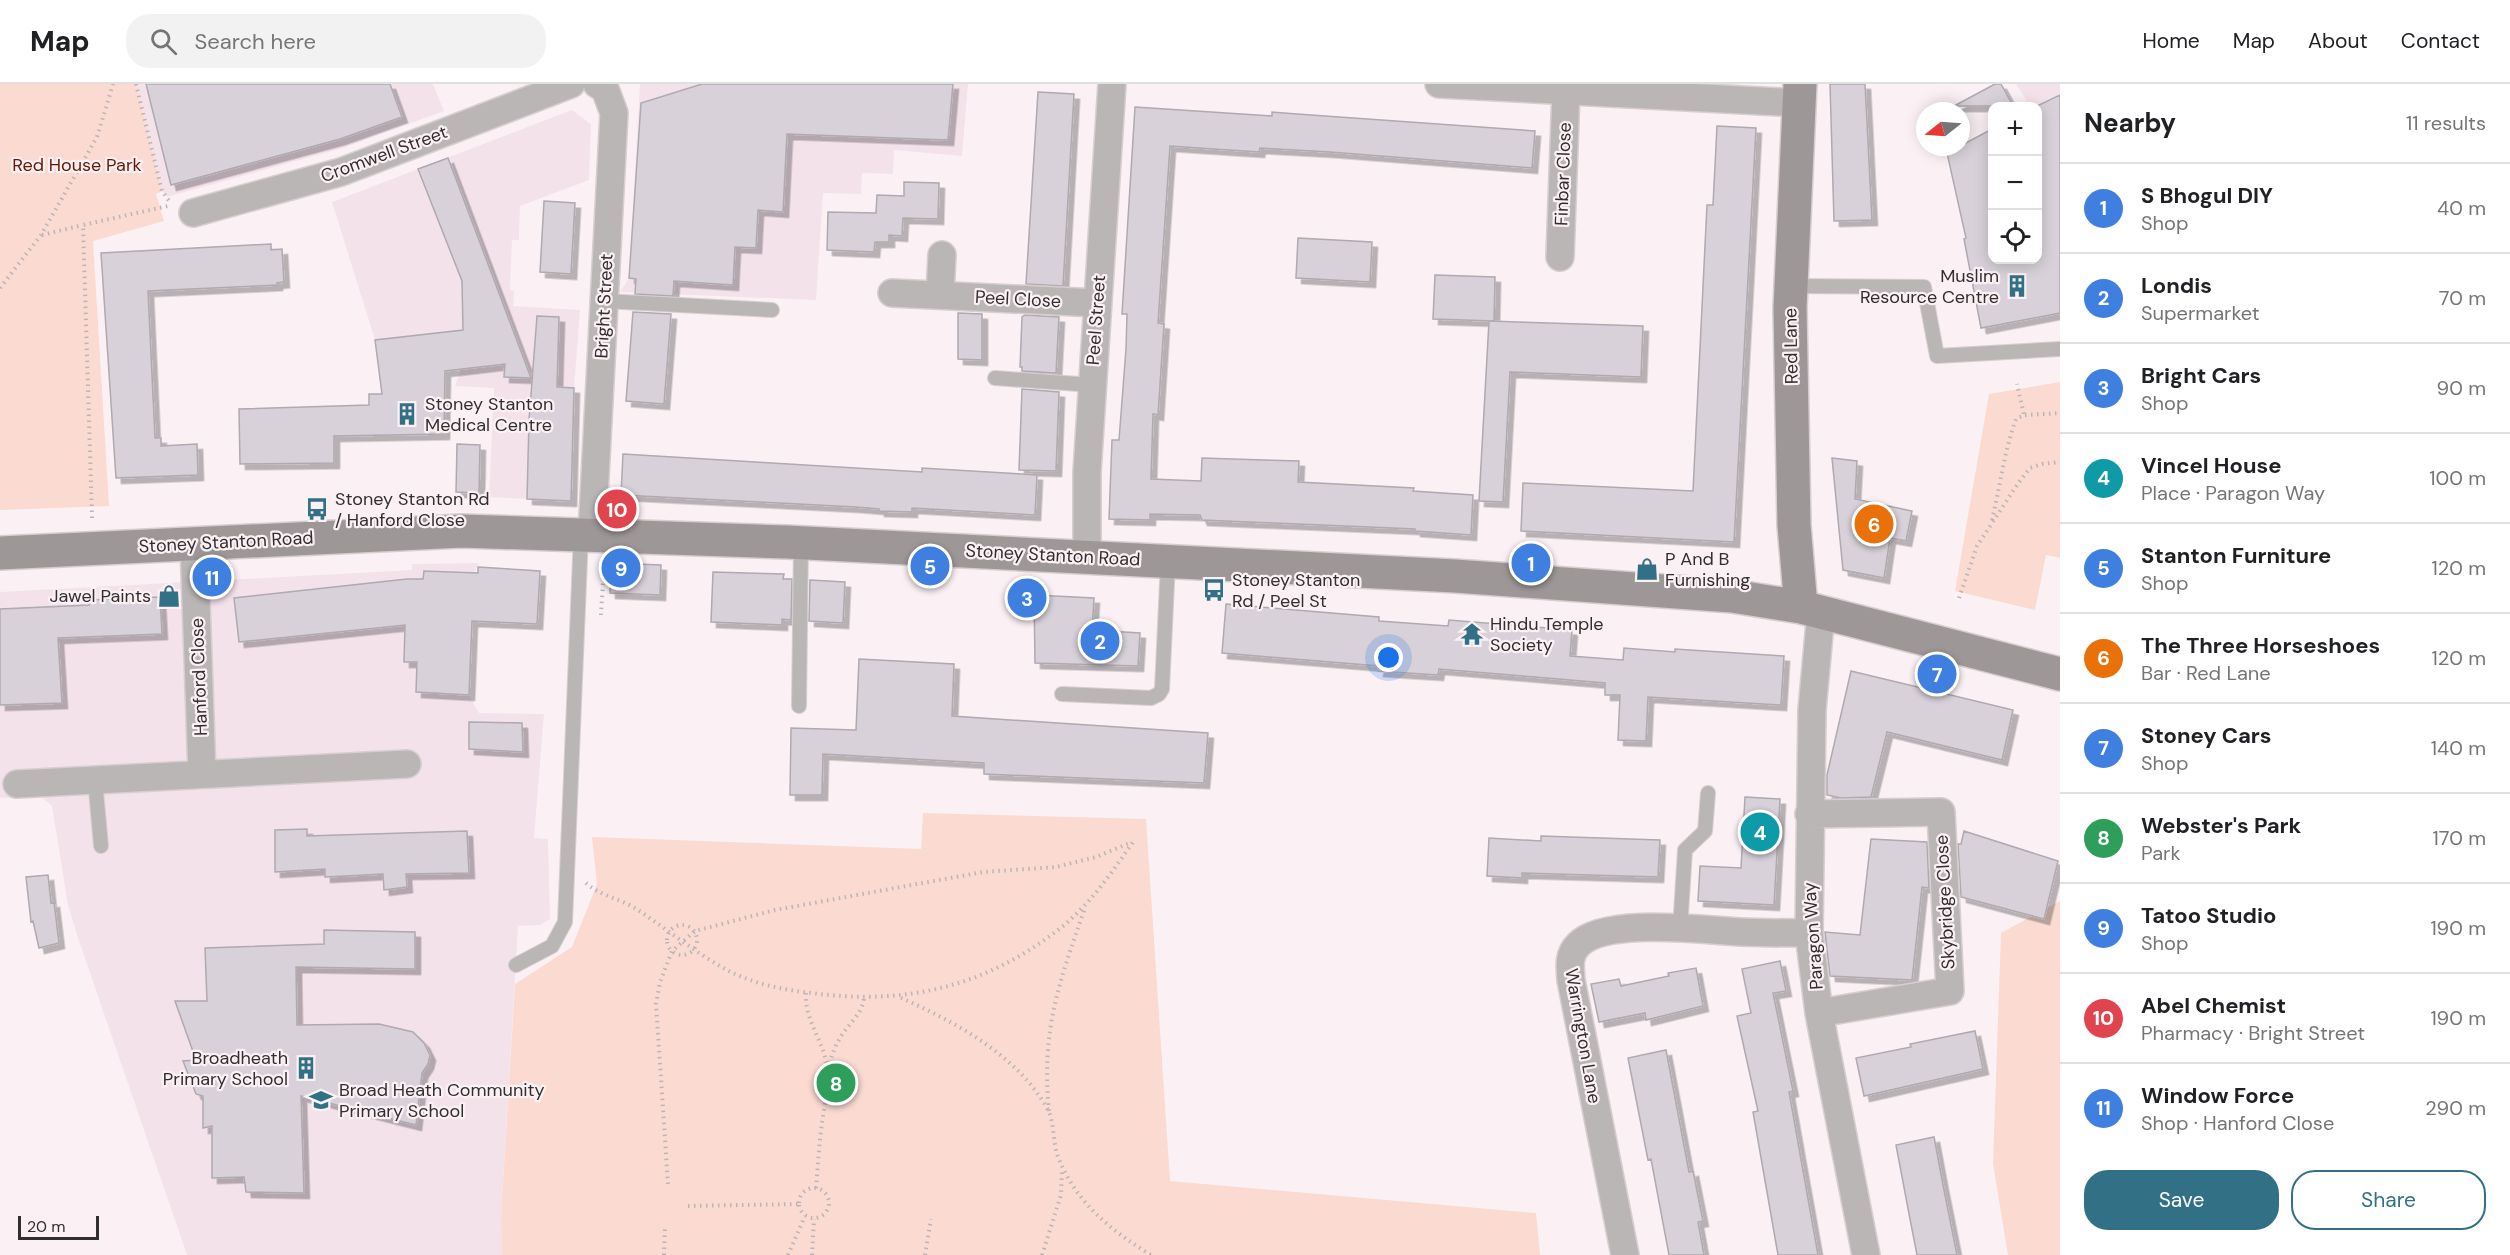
<!DOCTYPE html>
<meta charset="utf-8">
<style>
:root{--surface:#fff;--page:#f2f2f2;--text:#202124;--muted:#757577;--line:#e0e0e0;--accent:#327086}
body{margin:0;font-family:"DM Sans",sans-serif;background:var(--page);color:var(--text)}
.controls{position:absolute;right:18px;top:18px;display:grid;overflow:hidden;border-radius:12px;box-shadow:0 3px 15px #0003}
.controls button{width:54px;height:54px;display:grid;place-items:center;padding:0;border:0;border-bottom:2px solid var(--line);background:var(--surface);color:var(--text);font:30px sans-serif}
.compass{position:absolute;left:1916px;top:18px;width:54px;height:54px;border-radius:50%;background:var(--surface);box-shadow:0 3px 15px #0003;rotate:253deg}
.scale{position:absolute;left:18px;bottom:15px;width:81px;box-sizing:border-box;padding-left:6px;border:3px solid #312e2f;border-top:0;font-size:16px;line-height:21px;white-space:nowrap;color:#312e2f;-webkit-text-stroke:4px #fbf1f5;paint-order:stroke}
.you{position:absolute;left:1389px;top:574px;width:21px;height:21px;margin:-15px;border:4px solid #fff;border-radius:50%;background:#1a73e8;box-shadow:0 0 0 9px #1a73e833}
.badge{display:grid;place-items:center;width:39px;height:39px;border-radius:50%;background:var(--accent);color:#fff;font-size:20px;font-weight:700}
.pin{position:absolute;translate:-50% -50%;border:3px solid #fff;box-shadow:0 2px 6px #0006}
.list{margin:0;padding:0;list-style:none}
h2{display:flex;justify-content:space-between;align-items:center;height:78px;margin:0;padding:0 24px;font-size:26px}
h2 small{font-size:20px;font-weight:400;color:var(--muted)}
.list li{display:grid;grid-template-columns:39px 1fr auto;gap:18px;align-items:center;box-sizing:border-box;height:90px;padding:0 24px;border-top:2px solid var(--line)}
.list b{display:block;font-size:22px;white-space:nowrap}
.list p{margin:0;font-size:20px;white-space:nowrap;color:var(--muted)}
.list em{font-size:20px;font-style:normal;color:var(--muted)}
.actions{display:flex;gap:12px;padding:18px 24px}
.actions a{flex:1;padding:14px 0;border:2px solid var(--accent);border-radius:24px;text-align:center;font-size:21px;color:var(--accent)}
.actions .main{background:var(--accent);color:#fff}
.icon{flex:none;width:33px;height:33px;fill:none;stroke:currentColor;stroke-width:2;stroke-linecap:round;stroke-linejoin:round}
.map{position:relative;flex:none;width:2060px;height:1171px;overflow:hidden}
header{display:flex;align-items:center;gap:36px;box-sizing:border-box;height:84px;padding:0 30px;background:var(--surface);border-bottom:2px solid var(--line)}
header strong{font-size:28px}
nav{display:flex;gap:33px;margin-inline-start:auto;font-size:21px}
.search{width:420px;height:54px;background:var(--page);display:flex;align-items:center;gap:15px;box-sizing:border-box;padding:0 21px;border-radius:24px;color:var(--muted);font-size:22px}
main{display:flex}
aside{flex:1;background:var(--surface)}
.map>svg:first-child{display:block}
.built{fill:#f4e2eb}
.green{fill:#fadad1}
.building{fill:#d8d1d9;stroke:#afa9b0;stroke-width:1.5;filter:url(#shadow)}
.lines{fill:none;stroke-linecap:round;stroke-linejoin:round}
.lane-casing{stroke:#d7ced1;stroke-width:16}
.street-casing{stroke:#d7ced1;stroke-width:30}
.secondary-casing{stroke:#d7ced1;stroke-width:36}
.path{stroke:#bcb4b7;stroke-width:4;stroke-dasharray:1.5 4.5;stroke-linecap:butt}
.lane{stroke:#bbb6b6;stroke-width:14}
.street{stroke:#bbb6b6;stroke-width:27}
.secondary{stroke:#9e9798;stroke-width:33}
.labels{text-anchor:middle;stroke-width:4.5;stroke-linejoin:round;paint-order:stroke}
.street-label{font-size:18px;fill:#312e2f;stroke:#fbf1f5}
.park-label{font-size:18px;fill:#651702;stroke:#fbf1f5}
.poi-label{font-size:18px;fill:#312e2f;stroke:#fbf1f5;text-anchor:start}
</style>
<header>
<strong>Map</strong>
<div class="search"><svg class="icon" aria-label="search" viewBox="0 0 24 24"><circle cx="10" cy="10" r="6"/><path d="M15 15l6 6"/></svg>Search here</div>
<nav><a>Home</a><a>Map</a><a>About</a><a>Contact</a></nav>
</header>
<main>
<div class="map">
<svg width="2060" height="1171" viewBox="0 0 2060 1171">
<defs>
<filter id="shadow"><feDropShadow dx="5.5" dy="5.5" stdDeviation="0" flood-color="#0004"/></filter>
</defs>
<rect width="100%" height="100%" fill="#fbf1f5"/>
<path class="built" d="M 136,0 L 433,0 L 444,27 L 343,64 L 167,113 L 162,107 Z
M 640,0 L 968,0 L 962,72 L 894,66 L 893,90 L 862,89 L 861,110 L 823,109 L 816,216 L 620,208 L 629,194 Z
M 2016,0 L 2060,0 L 2060,104 L 2038,22 L 2030,22 Z
M 572,26 L 591,40 L 589,96 L 520,122 L 519,156 L 512,156 L 510,206 L 514,207 L 513,222 L 580,226 L 574,304 L 530,303 L 527,415 L 489,413 L 494,304 L 455,302 L 461,285 L 380,294 L 375,256 L 332,118 Z
M 479,479 L 474,489 L 469,611 L 479,629 L 544,630 L 534,754 L 548,755 L 550,835 L 540,841 L 518,842 L 501,1132 L 502,1171 L 187,1171 L 78,854 L 68,821 L 52,722 L 41,713 L 0,714 L 0,508 L 412,486 L 412,480 Z"/>
<path class="green" d="M 0,0 L 136,0 L 162,107 L 156,110 L 164,137 L 93,157 L 109,422 L 0,426 Z
M 2060,298 L 2060,474 L 2046,471 L 2035,526 L 1955,507 L 1989,310 Z
M 923,729 L 1146,735 L 1170,1097 L 1536,1129 L 1540,1171 L 502,1171 L 501,1133 L 515,900 L 572,863 L 597,800 L 592,753 L 921,765 Z
M 2060,817 L 2060,1171 L 2008,1171 L 1993,1080 L 2001,849 Z"/>
<path class="building" d="M 146,0 L 390,0 L 402,33 L 340,55 L 171,101 Z
M 702,0 L 953,0 L 948,56 L 787,50 L 783,128 L 758,126 L 756,164 L 735,163 L 733,201 L 674,197 L 673,212 L 635,210 L 636,195 L 629,194 L 641,19 Z
M 1830,0 L 1865,0 L 1872,136 L 1834,137 Z
M 1995,0 L 2001,0 L 2013,22 L 1954,22 Z
M 1038,8 L 1074,10 L 1063,202 L 1026,200 Z
M 2060,11 L 2060,229 L 1981,244 L 1964,155 L 1966,154 L 1947,69 L 1992,45 L 1992,176 L 2037,176 L 2037,22 Z
M 1135,23 L 1272,32 L 1272,28 L 1297,30 L 1535,47 L 1532,84 L 1330,68 L 1260,64 L 1259,68 L 1170,62 L 1158,239 L 1164,240 L 1158,331 L 1153,330 L 1151,395 L 1201,397 L 1202,374 L 1299,377 L 1298,398 L 1414,404 L 1413,407 L 1473,411 L 1471,451 L 1415,447 L 1415,445 L 1202,436 L 1200,431 L 1150,430 L 1150,436 L 1109,435 L 1112,356 L 1119,356 L 1126,265 L 1127,230 L 1122,230 Z
M 1717,42 L 1756,44 L 1734,458 L 1521,447 L 1523,399 L 1693,407 L 1707,121 L 1713,121 Z
M 448,74 L 531,294 L 504,293 L 505,280 L 445,287 L 444,350 L 334,352 L 334,379 L 240,380 L 239,325 L 369,321 L 369,310 L 382,310 L 375,256 L 463,246 L 462,197 L 418,85 Z
M 904,98 L 939,99 L 938,135 L 903,134 L 902,152 L 889,151 L 889,158 L 875,158 L 874,168 L 827,166 L 828,128 L 876,129 L 877,111 L 904,112 Z
M 544,117 L 575,119 L 571,190 L 540,188 Z
M 1298,154 L 1372,158 L 1370,198 L 1296,194 Z
M 271,160 L 271,166 L 282,165 L 284,198 L 277,199 L 277,201 L 148,207 L 155,354 L 161,354 L 161,362 L 197,360 L 198,391 L 116,394 L 101,169 Z
M 1435,191 L 1495,193 L 1494,237 L 1433,235 Z
M 633,228 L 671,230 L 664,320 L 626,317 Z
M 958,229 L 982,230 L 982,276 L 958,275 Z
M 1025,231 L 1059,233 L 1056,289 L 1022,287 L 1022,283 L 1020,283 L 1022,233 Z
M 537,232 L 559,233 L 557,303 L 574,304 L 571,417 L 527,415 L 529,336 Z
M 1489,237 L 1643,242 L 1641,293 L 1510,288 L 1503,418 L 1479,417 Z
M 1022,305 L 1059,308 L 1056,387 L 1019,386 Z
M 457,360 L 480,361 L 479,409 L 456,408 Z
M 623,370 L 922,388 L 922,384 L 1037,391 L 1035,431 L 912,424 L 912,428 L 879,427 L 879,425 L 856,423 L 621,411 Z
M 1832,374 L 1857,377 L 1855,415 L 1912,427 L 1906,457 L 1890,454 L 1884,494 L 1843,486 Z
M 611,479 L 661,481 L 660,511 L 610,509 Z
M 478,483 L 540,487 L 537,540 L 472,537 L 469,611 L 416,608 L 417,578 L 404,578 L 405,541 L 239,558 L 234,514 L 407,495 L 423,495 L 424,487 L 478,489 Z
M 713,488 L 784,490 L 783,495 L 792,495 L 791,536 L 782,535 L 782,541 L 711,538 Z
M 810,496 L 845,498 L 843,539 L 809,537 Z
M 1034,511 L 1094,514 L 1092,546 L 1140,549 L 1138,582 L 1035,579 Z
M 160,513 L 162,550 L 58,554 L 62,619 L 0,621 L 0,525 L 89,521 L 89,516 Z
M 1226,520 L 1379,533 L 1379,537 L 1448,542 L 1449,536 L 1572,546 L 1570,572 L 1623,576 L 1624,564 L 1675,568 L 1675,565 L 1784,572 L 1781,621 L 1648,613 L 1646,657 L 1618,656 L 1620,611 L 1605,611 L 1605,599 L 1439,585 L 1438,591 L 1407,589 L 1378,587 L 1379,582 L 1222,569 Z
M 859,575 L 954,580 L 952,632 L 1208,649 L 1204,699 L 984,690 L 984,679 L 823,670 L 822,711 L 790,711 L 791,644 L 856,646 Z
M 1851,587 L 2013,626 L 2002,676 L 1887,648 L 1871,713 L 1841,714 L 1827,711 L 1827,691 Z
M 469,638 L 522,639 L 523,668 L 469,665 Z
M 1745,713 L 1780,715 L 1774,821 L 1698,817 L 1700,782 L 1741,784 Z
M 307,745 L 307,752 L 467,747 L 469,789 L 406,790 L 407,803 L 384,806 L 383,790 L 325,793 L 325,785 L 275,788 L 275,746 Z
M 1964,747 L 2058,777 L 2044,835 L 1961,813 L 1958,760 L 1961,760 Z
M 1541,752 L 1660,756 L 1658,793 L 1522,789 L 1522,794 L 1487,792 L 1489,754 L 1541,757 Z
M 1871,755 L 1927,758 L 1929,804 L 1922,803 L 1912,896 L 1830,892 L 1825,848 L 1860,851 Z
M 48,791 L 51,819 L 54,818 L 59,859 L 39,864 L 33,837 L 31,838 L 26,793 Z
M 324,846 L 415,848 L 415,885 L 296,883 L 297,941 L 379,940 L 413,948 L 424,959 L 430,971 L 428,980 L 422,989 L 416,1041 L 301,1012 L 304,1109 L 246,1108 L 244,1093 L 212,1094 L 212,1042 L 203,1044 L 203,1012 L 196,1010 L 183,977 L 196,976 L 175,917 L 207,917 L 205,864 L 324,860 Z
M 1780,877 L 1786,907 L 1773,909 L 1793,1007 L 1789,1008 L 1818,1171 L 1778,1171 L 1753,1028 L 1758,1027 L 1737,932 L 1751,929 L 1742,885 Z
M 1696,884 L 1703,922 L 1646,936 L 1645,929 L 1599,938 L 1591,900 L 1619,895 L 1621,902 L 1669,892 L 1668,889 Z
M 1975,947 L 1983,985 L 1864,1012 L 1856,974 L 1911,963 L 1910,960 Z
M 1666,966 L 1689,1088 L 1693,1087 L 1703,1137 L 1698,1138 L 1704,1171 L 1669,1171 L 1651,1075 L 1648,1076 L 1628,974 Z
M 1934,1053 L 1943,1101 L 1957,1171 L 1917,1171 L 1910,1135 L 1896,1061 Z"/>
<g class="lines">
<g class="lane-casing">
<path id="lane" d="M 1791,202 L 1924,203 L 1937,272 L 2060,265
M 604,217 L 772,226
M 995,294 L 1092,301
M 1062,610 L 1151,614 L 1159,610 L 1162,605 L 1168,478
M 799,622 L 801,458
M 95,696 L 101,762
M 1680,845 L 1685,766 L 1705,747 L 1708,709
M 516,881 L 552,862 L 565,838 L 581,450"/>
</g>
<g class="street-casing">
<path id="street" d="M 1439,0 L 1800,19
M 193,129 L 341,88 L 571,0
M 1560,173 L 1566,7
M 892,209 L 1096,219
M 940,211 L 942,171
M 592,451 L 614,29 L 605,5 L 597,0
M 194,459 L 202,690
M 1087,472 L 1087,388 L 1112,0
M 1821,528 L 1812,626 L 1809,849 L 1819,929 L 1866,1171
M 17,700 L 407,680
M 1809,730 L 1941,728 L 1950,907 L 1819,929
M 1625,1171 L 1571,896 C 1570,883 1568,871 1578,861 C 1604,833 1703,846 1740,848 C 1763,849 1786,849 1809,849"/>
</g>
<g class="secondary-casing">
<path id="secondary" d="M 1800,0 L 1790,224 L 1794,441 L 1801,523
M 0,469 L 462,447 L 787,458 L 1455,492 L 1732,512 L 1801,523 L 2060,590"/>
</g>
<path class="path" d="M 136,0 L 162,107 L 170,118
M 42,151 L 83,141
M 0,204 L 41,151 L 97,53 L 113,0
M 2025,331 L 2060,329
M 92,434 L 83,141 L 168,122
M 1992,436 C 2000,403 2004,368 2016,335 L 2024,331 L 2017,300
M 1959,514 L 1977,462 L 2019,398 L 2030,384 L 2042,380 L 2060,378
M 601,531 L 604,482
M 586,799 C 600,812 622,815 638,826 C 668,846 697,870 729,887 C 754,900 784,906 812,909 C 907,922 988,902 1063,842 C 1092,818 1112,788 1133,758
M667 856a15 15 0 1 1 30 0a15 15 0 1 1-30 0Z
M 806,909 C 804,937 826,960 828,988 C 829,1006 824,1022 822,1039 C 819,1060 818,1082 816,1104
M 901,914 C 955,938 1018,971 1048,1026 C 1054,1038 1053,1056 1057,1070 C 1074,1117 1110,1146 1151,1171
M 828,985 C 831,974 834,964 840,954 C 848,940 863,930 864,913
M 1049,1027 C 1041,947 1059,898 1085,824
M 668,1100 L 656,920 L 660,898 L 672,867 L 695,847 L 775,826 L 983,788 L 1056,783 L 1096,773 L 1132,758
M799 1119a15 15 0 1 1 30 0a15 15 0 1 1-30 0Z
M 688,1122 L 799,1120
M 664,1171 L 665,1142
M 788,1171 L 805,1132
M 812,1171 L 814,1135
M 925,1171 L 931,1135
M 1042,1171 L 1061,1111 L 1062,1085"/>
<use href="#lane" class="lane"/>
<use href="#street" class="street"/>
<use href="#secondary" class="secondary"/>
</g>
<defs>
<g id="building-bare" transform="scale(1.8)"><path d="M-4-6H4V6H1V3H-1V6H-4ZM-2.5-4.3h1.7v1.8h-1.7ZM.8-4.3h1.7v1.8H.8ZM-2.5-1h1.7V.8h-1.7ZM.8-1h1.7V.8H.8Z" fill="#327086" stroke="#fbf1f5" stroke-width="2.5" paint-order="stroke"/></g>
<g id="bus-bare" transform="scale(1.8)"><path d="M-5-6H5V4H4V6H2V4H-2V6H-4V4H-5ZM-3.5-4V0h7V-4ZM-3.5 1.2v1.5H-2V1.2ZM2 1.2v1.5H3.5V1.2Z" fill="#327086" stroke="#fbf1f5" stroke-width="2.5" paint-order="stroke"/></g>
<g id="shop-bare" transform="scale(1.8)"><path d="M-5-2.5h2.3a2.7 3.5 0 0 1 5.4 0H5L5.5 6h-11ZM-1.5-2.5h3a1.5 2.3 0 0 0-3 0Z" fill="#327086" stroke="#fbf1f5" stroke-width="2.5" paint-order="stroke"/></g>
<g id="temple-bare" transform="scale(1.8)"><path d="M0-6L5-2H3V0L6.5 2.5H4V6H1.5V3h-3V6H-4V2.5H-6.5L-3 0V-2H-5Z" fill="#327086" stroke="#fbf1f5" stroke-width="2.5" paint-order="stroke"/></g>
<g id="school-bare" transform="scale(1.8)"><path d="M0-5L7-2L0 1L-7-2ZM-4 1L0 2.5L4 1V4Q0 6-4 4Z" fill="#327086" stroke="#fbf1f5" stroke-width="2.5" paint-order="stroke"/></g>
</defs>
<g fill-rule="evenodd">
<use href="#building-bare" x="2017" y="202"/>
<use href="#building-bare" x="407" y="330"/>
<use href="#bus-bare" x="317" y="425"/>
<use href="#shop-bare" x="1647" y="485"/>
<use href="#bus-bare" x="1214" y="506"/>
<use href="#shop-bare" x="169" y="512"/>
<use href="#temple-bare" x="1472" y="550"/>
<use href="#building-bare" x="306" y="984"/>
<use href="#school-bare" x="321" y="1016"/>
</g>
<g class="labels">
<g class="street-label">
<text transform="translate(384 70) rotate(-20)" y="6">Cromwell Street</text>
<text transform="translate(1563 90) rotate(-88)" y="6">Finbar Close</text>
<text transform="translate(1018 215) rotate(3)" y="6">Peel Close</text>
<text transform="translate(604 222) rotate(-87)" y="6">Bright Street</text>
<text transform="translate(1096 236) rotate(-86)" y="6">Peel Street</text>
<text transform="translate(1791 262) rotate(-91)" y="6">Red Lane</text>
<text transform="translate(226 458) rotate(-3)" y="6">Stoney Stanton Road</text>
<text transform="translate(1053 471) rotate(3)" y="6">Stoney Stanton Road</text>
<text transform="translate(199 593) rotate(-92)" y="6">Hanford Close</text>
<text transform="translate(1945 818) rotate(-93)" y="6">Skybridge Close</text>
<text transform="translate(1813 852) rotate(-94)" y="6">Paragon Way</text>
<text transform="translate(1583 952) rotate(80)" y="6">Warrington Lane</text>
</g>
<g class="park-label">
<text x="77" y="87">Red House Park</text>
</g>
<g class="poi-label">
<text x="1999" y="198" text-anchor="end">Muslim<tspan x="1999" dy="21">Resource Centre</tspan></text>
<text x="425" y="326">Stoney Stanton<tspan x="425" dy="21">Medical Centre</tspan></text>
<text x="335" y="421">Stoney Stanton Rd<tspan x="335" dy="21">/ Hanford Close</tspan></text>
<text x="1665" y="481">P And B<tspan x="1665" dy="21">Furnishing</tspan></text>
<text x="1232" y="502">Stoney Stanton<tspan x="1232" dy="21">Rd / Peel St</tspan></text>
<text x="151" y="518" text-anchor="end">Jawel Paints</text>
<text x="1490" y="546">Hindu Temple<tspan x="1490" dy="21">Society</tspan></text>
<text x="288" y="980" text-anchor="end">Broadheath<tspan x="288" dy="21">Primary School</tspan></text>
<text x="339" y="1012">Broad Heath Community<tspan x="339" dy="21">Primary School</tspan></text>
</g>
</g>
</svg>
<div class="controls">
<button>+</button>
<button>−</button>
<button><svg class="icon" aria-label="locate" viewBox="0 0 24 24"><circle cx="12" cy="12" r="6"/><path d="M12 2v4M12 18v4M2 12h4M18 12h4"/></svg></button>
</div>
<svg class="compass" viewBox="-18 -18 36 36"><path d="M0-13l5 13h-10z" fill="#e53935"/><path d="M0 13l5-13h-10z" fill="#757577"/></svg>
<div class="scale">20 m</div>
<div class="you"></div>
<div class="pin badge" style="left:1531px;top:479px;background:#3f7fe0">1</div>
<div class="pin badge" style="left:1100px;top:557px;background:#3f7fe0">2</div>
<div class="pin badge" style="left:1027px;top:514px;background:#3f7fe0">3</div>
<div class="pin badge" style="left:1760px;top:748px;background:#0f9aa8">4</div>
<div class="pin badge" style="left:930px;top:482px;background:#3f7fe0">5</div>
<div class="pin badge" style="left:1874px;top:440px;background:#e8710a">6</div>
<div class="pin badge" style="left:1937px;top:590px;background:#3f7fe0">7</div>
<div class="pin badge" style="left:836px;top:999px;background:#2e9e5b">8</div>
<div class="pin badge" style="left:621px;top:484px;background:#3f7fe0">9</div>
<div class="pin badge" style="left:617px;top:425px;background:#e0444e">10</div>
<div class="pin badge" style="left:212px;top:493px;background:#3f7fe0">11</div>
</div>
<aside>
<h2>Nearby<small>11 results</small></h2>
<ul class="list">
<li><span class="badge" style="background:#3f7fe0">1</span><div><b>S Bhogul DIY</b><p>Shop</p></div><em>40 m</em></li>
<li><span class="badge" style="background:#3f7fe0">2</span><div><b>Londis</b><p>Supermarket</p></div><em>70 m</em></li>
<li><span class="badge" style="background:#3f7fe0">3</span><div><b>Bright Cars</b><p>Shop</p></div><em>90 m</em></li>
<li><span class="badge" style="background:#0f9aa8">4</span><div><b>Vincel House</b><p>Place · Paragon Way</p></div><em>100 m</em></li>
<li><span class="badge" style="background:#3f7fe0">5</span><div><b>Stanton Furniture</b><p>Shop</p></div><em>120 m</em></li>
<li><span class="badge" style="background:#e8710a">6</span><div><b>The Three Horseshoes</b><p>Bar · Red Lane</p></div><em>120 m</em></li>
<li><span class="badge" style="background:#3f7fe0">7</span><div><b>Stoney Cars</b><p>Shop</p></div><em>140 m</em></li>
<li><span class="badge" style="background:#2e9e5b">8</span><div><b>Webster's Park</b><p>Park</p></div><em>170 m</em></li>
<li><span class="badge" style="background:#3f7fe0">9</span><div><b>Tatoo Studio</b><p>Shop</p></div><em>190 m</em></li>
<li><span class="badge" style="background:#e0444e">10</span><div><b>Abel Chemist</b><p>Pharmacy · Bright Street</p></div><em>190 m</em></li>
<li><span class="badge" style="background:#3f7fe0">11</span><div><b>Window Force</b><p>Shop · Hanford Close</p></div><em>290 m</em></li>
</ul>
<div class="actions"><a class="main">Save</a><a>Share</a></div>
</aside>
</main>
